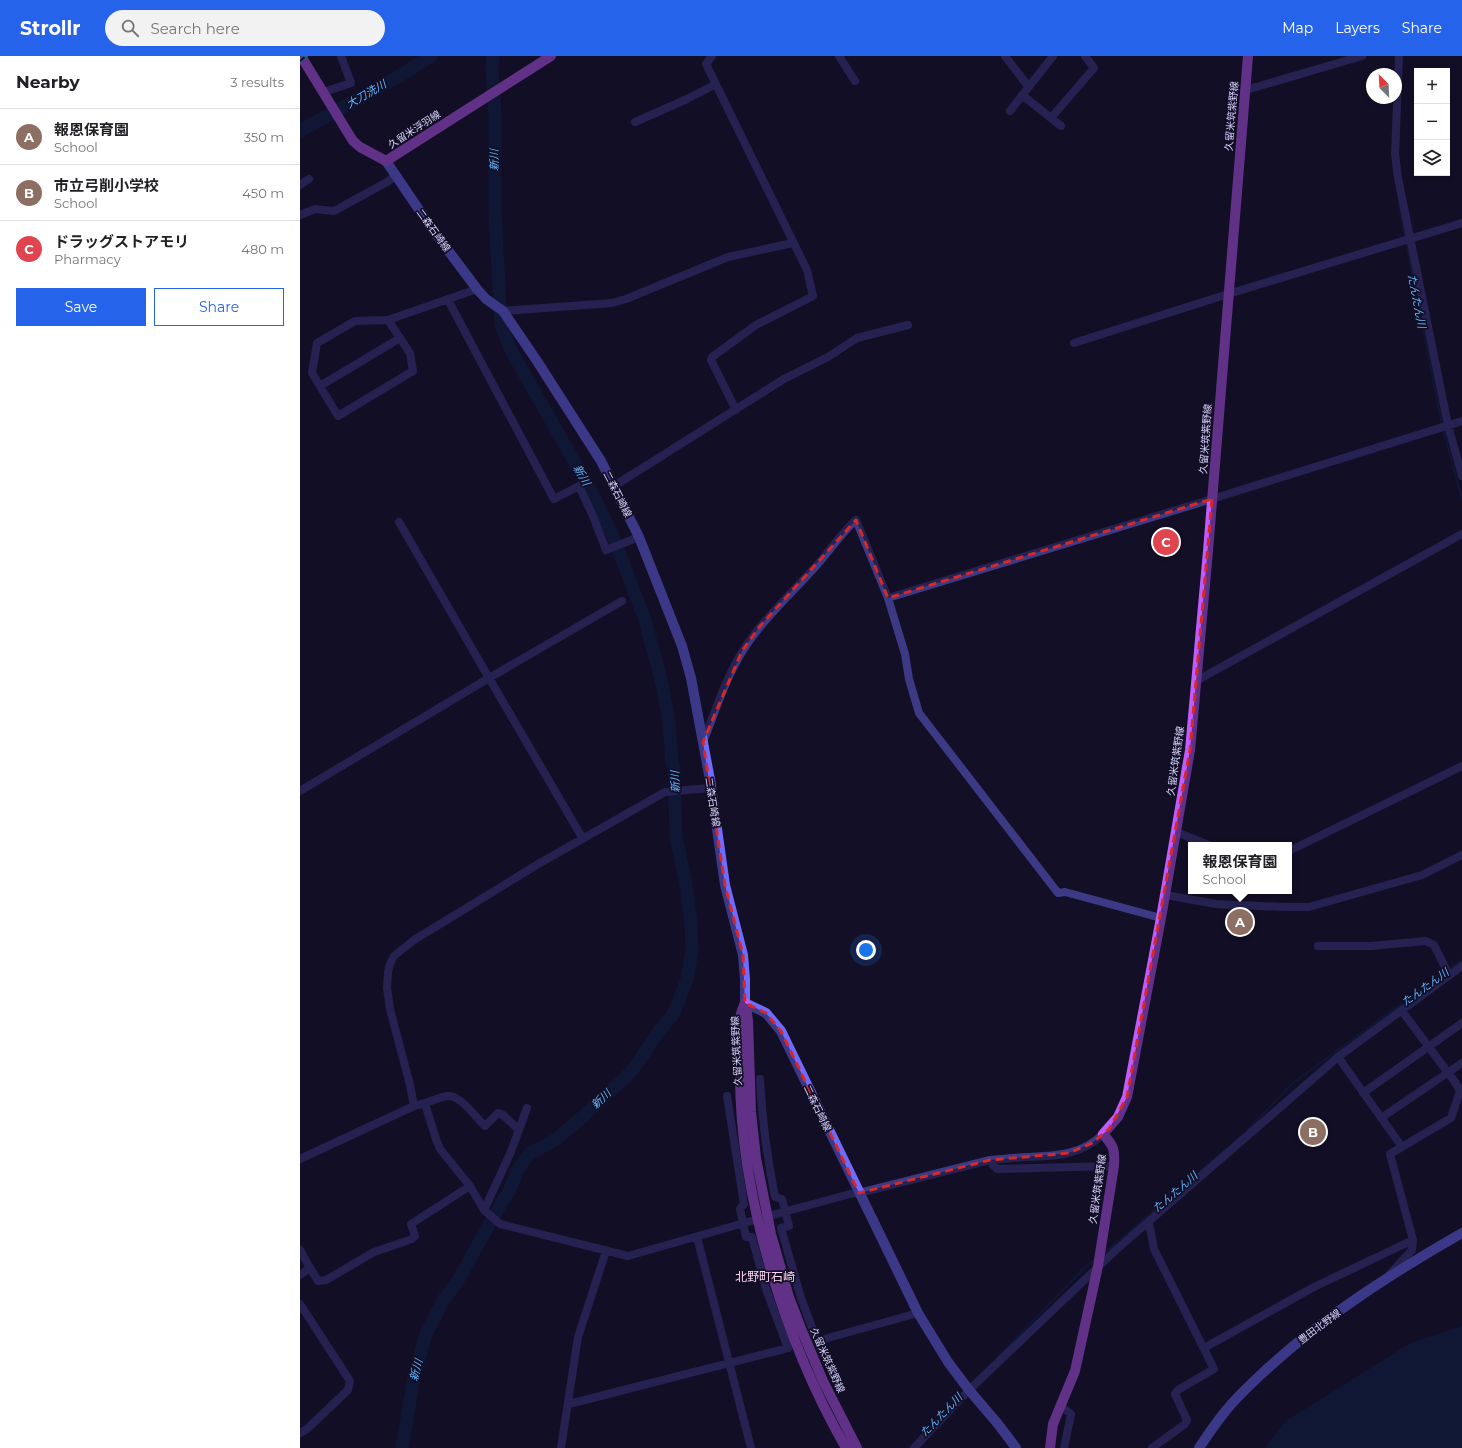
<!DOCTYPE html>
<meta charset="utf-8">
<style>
:root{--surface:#fff;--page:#f2f2f2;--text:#202124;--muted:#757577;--line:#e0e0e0;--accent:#2563eb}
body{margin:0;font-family:Montserrat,"Noto Sans JP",sans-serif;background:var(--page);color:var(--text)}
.controls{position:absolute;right:12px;top:12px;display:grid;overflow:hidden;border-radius:0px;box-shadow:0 2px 6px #0003}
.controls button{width:36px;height:36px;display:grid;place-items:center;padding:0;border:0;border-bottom:1px solid var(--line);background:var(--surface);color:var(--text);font:20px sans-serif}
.compass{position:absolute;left:1066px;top:12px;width:36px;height:36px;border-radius:50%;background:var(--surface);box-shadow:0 2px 6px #0003;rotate:336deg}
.you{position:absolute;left:566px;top:894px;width:14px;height:14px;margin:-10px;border:3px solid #fff;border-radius:50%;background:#1a73e8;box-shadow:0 0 0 6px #1a73e833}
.badge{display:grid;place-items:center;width:26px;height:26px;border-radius:50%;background:var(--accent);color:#fff;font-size:13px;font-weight:700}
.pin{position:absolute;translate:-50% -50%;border:2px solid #fff;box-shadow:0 1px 4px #0006}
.popup{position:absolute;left:888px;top:786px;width:104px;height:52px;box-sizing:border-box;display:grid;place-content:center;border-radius:0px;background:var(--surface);filter:drop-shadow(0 1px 3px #0005);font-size:13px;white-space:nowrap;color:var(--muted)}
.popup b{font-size:15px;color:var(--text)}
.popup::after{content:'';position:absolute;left:50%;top:100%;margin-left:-8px;border:8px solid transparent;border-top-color:var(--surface)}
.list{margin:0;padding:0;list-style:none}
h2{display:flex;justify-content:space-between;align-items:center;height:52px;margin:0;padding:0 16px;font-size:17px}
h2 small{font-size:13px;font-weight:400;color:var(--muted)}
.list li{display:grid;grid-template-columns:26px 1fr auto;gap:12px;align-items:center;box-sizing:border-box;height:56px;padding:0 16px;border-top:1px solid var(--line)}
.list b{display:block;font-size:15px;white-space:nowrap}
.list p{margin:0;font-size:13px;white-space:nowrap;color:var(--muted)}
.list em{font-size:13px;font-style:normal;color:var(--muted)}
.actions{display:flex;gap:8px;padding:12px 16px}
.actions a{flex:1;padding:9px 0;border:1px solid var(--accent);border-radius:0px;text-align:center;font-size:14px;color:var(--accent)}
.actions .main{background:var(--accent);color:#fff}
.icon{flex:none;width:22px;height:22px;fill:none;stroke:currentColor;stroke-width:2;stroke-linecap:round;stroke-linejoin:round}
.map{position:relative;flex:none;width:1162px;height:1392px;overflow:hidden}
header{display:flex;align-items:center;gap:24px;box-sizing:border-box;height:56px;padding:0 20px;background:var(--accent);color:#fff}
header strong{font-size:19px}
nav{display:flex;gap:22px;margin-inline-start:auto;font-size:14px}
.search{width:280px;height:36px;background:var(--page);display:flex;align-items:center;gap:10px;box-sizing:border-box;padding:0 14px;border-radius:22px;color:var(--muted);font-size:15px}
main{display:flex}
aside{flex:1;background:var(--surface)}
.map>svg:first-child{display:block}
.water{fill:#0c2248}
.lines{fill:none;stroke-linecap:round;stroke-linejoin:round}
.stream{stroke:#0c2248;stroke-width:2}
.river{stroke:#0c2248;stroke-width:13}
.street{stroke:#3d3a85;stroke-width:8}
.secondary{stroke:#6f6bff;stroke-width:10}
.primary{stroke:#c25bff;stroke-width:10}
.rail-casing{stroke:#00e5ff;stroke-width:3.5}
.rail{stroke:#130f26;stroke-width:2;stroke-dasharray:6;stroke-linecap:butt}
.marked{fill:none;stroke:#d62828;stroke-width:3;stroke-dasharray:8 5;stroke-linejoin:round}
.labels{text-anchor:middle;stroke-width:3.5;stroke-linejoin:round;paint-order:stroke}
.street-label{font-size:10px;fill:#d9d4ff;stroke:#130f26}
.water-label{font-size:11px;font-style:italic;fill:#62b6ff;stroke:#130f26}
.quarter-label{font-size:12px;fill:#ffd6f0;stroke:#130f26}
</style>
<header>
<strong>Strollr</strong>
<div class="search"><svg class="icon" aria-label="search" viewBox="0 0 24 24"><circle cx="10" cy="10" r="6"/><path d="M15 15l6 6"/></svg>Search here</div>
<nav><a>Map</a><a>Layers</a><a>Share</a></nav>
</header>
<main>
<aside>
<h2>Nearby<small>3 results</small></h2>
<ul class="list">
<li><span class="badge" style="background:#8d6e63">A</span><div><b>報恩保育園</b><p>School</p></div><em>350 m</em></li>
<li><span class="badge" style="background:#8d6e63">B</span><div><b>市立弓削小学校</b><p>School</p></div><em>450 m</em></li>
<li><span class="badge" style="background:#e0444e">C</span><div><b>ドラッグストアモリ</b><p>Pharmacy</p></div><em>480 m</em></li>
</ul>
<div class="actions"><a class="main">Save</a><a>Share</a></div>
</aside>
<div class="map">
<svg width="1162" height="1392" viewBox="0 0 1162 1392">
<rect width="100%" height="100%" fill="#130f26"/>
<path class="water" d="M 1162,1270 L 1162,1392 L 965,1392 L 986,1365 L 1109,1288 Z"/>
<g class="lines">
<path class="stream" d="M 1099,145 L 1105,182
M 1106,186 L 1142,368
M 1143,372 L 1162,444
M 1148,913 L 1162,904
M 803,1198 L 945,1077 L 993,1027 L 1145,916
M 698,1301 L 785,1211 L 795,1204
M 609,1392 L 612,1389"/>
<path class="river" d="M 0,75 L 101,19 L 131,0
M 102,1392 L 114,1322 L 126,1278 L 144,1243 L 157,1226 L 203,1144 L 209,1136 L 217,1115 L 229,1098 L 255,1084 L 280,1063 L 325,1022 L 335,1011 L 359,975 L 372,960 L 379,945 L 387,923 L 392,895 L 391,867 L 386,828 L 376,780 L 374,712 L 372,706 L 369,667 L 362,627 L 345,564 L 313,480 L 291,435 L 213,298 L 201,270 L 195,156 L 195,60 L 192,12 L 193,0"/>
<path class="street" d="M 412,0 L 406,8 L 507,214 L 513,240 L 456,269 L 412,301 L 411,304 L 436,354
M 539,0 L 555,25
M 705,0 L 728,30
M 1099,0 L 1095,98 L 1098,122 L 1148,369 L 1162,420
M 946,34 L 1062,0
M 24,36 L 51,27 L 41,0
M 722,39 L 761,70
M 710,55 L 753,0
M 751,62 L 794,12 L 785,0
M 335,66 L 387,43 L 416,28
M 0,129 L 9,123
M 0,159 L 15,153 L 34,155 L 87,126 L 96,119
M 148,244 L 254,443 L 279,430 L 293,460 L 306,494 L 339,481
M 203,255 L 312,247 L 326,243 L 428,201 L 493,187
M 88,264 L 110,297 L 113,315 L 38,360 L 12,317 L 17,287 L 55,265 L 88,264 L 177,233
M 774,287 L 928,238 L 1162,167
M 20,330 L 100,282
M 314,430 L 484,323 L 528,301 L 557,282 L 608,269
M 99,466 L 189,622 L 283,783
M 588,542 L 912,443 L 1162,365
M 896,625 L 1162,478
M 403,686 C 415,656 425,624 442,596 C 462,564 491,538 516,510 C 530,495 540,478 556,464 L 588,542 L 605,598 L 609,623 L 619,657 L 758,837 L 765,836 L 861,862
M 0,735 L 189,622 L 322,545
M 876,776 L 909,789
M 989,795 L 1162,710
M 865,839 L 916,848 L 985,851 L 1009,851 L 1122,819 L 1162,799
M 1018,890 L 1071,890 L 1126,885 L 1134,889 L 1149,919
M 1102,955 L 1155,1026 L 1160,1035
M 1038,1001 L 1102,1091
M 460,1023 C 462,1063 467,1101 475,1141 L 482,1143 L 489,1170 L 481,1172 L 501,1242 L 517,1285 L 618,1257
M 1063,1037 L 1162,967
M 125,1048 L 136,1083 L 140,1093 L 170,1130 L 184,1154 L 200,1168 L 328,1200 L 458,1163 L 550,1138 L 559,1137 L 690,1104 L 693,1109 L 697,1113 L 814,1110
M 114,1050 L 110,1029 L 90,953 L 87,932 L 88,916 L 90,908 L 94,900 L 114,884 L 240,807 L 365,736 L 410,732
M 1081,1062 L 1162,1007
M 0,1103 L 114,1050 C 126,1048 136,1042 147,1040 C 160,1038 176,1062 185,1070 L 198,1057 L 203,1059 L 219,1074
M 690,1104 C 702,1103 713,1102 725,1101 C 754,1100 781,1100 803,1078
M 184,1154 L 210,1098 L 227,1052
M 849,1167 L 854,1193 L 914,1313 L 878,1334 L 875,1338 L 887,1364 L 885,1368 L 852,1392
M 397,1181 L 451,1392
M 0,1194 L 10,1212 L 0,1219
M 10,1212 L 18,1225 L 26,1224 L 74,1196 L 112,1183 L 115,1180 L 111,1168 L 170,1130
M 1089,1219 L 1112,1194 L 1113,1184 L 1090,1098 L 1151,1062 L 1160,1035 L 1162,1033
M 0,1248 L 50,1325 L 48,1334 L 7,1373 L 0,1377
M 904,1292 L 1014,1231 L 1113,1184
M 269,1348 L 488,1292 L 466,1233 L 452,1181 L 446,1181 L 440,1153 L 444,1148 L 427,1040
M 761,1350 L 771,1358 L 764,1392
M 261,1392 L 278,1281 L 306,1195
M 614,1392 L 669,1334 L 817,1193 L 1038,1001 L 1162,910"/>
<path class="secondary" d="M 86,105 L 132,173 L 177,233 L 186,243 L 203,255 L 237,305 L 301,405 L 339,481 L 382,590 L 391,622 L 410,724 L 425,829 L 443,899 L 445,923 L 445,947 L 466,957 L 481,975 L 618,1257 L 648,1306 L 669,1334 L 698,1368 L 716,1392
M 899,1392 C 907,1380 915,1368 924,1357 C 936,1341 953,1326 968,1312 C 1026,1259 1094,1216 1162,1177"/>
<path class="primary" d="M 1,0 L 53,85 L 60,91 L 86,105 L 251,0
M 445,947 C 443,952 440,958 440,964 C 438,980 440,997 440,1013 C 439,1138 484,1284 546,1392
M 446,949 L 448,965 L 451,1056 L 456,1102 L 471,1178 L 489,1241 L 502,1275 L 523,1325 L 557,1392
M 750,1392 L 753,1368 L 775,1315 L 798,1210 L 814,1110 C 815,1094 814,1090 803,1078 L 818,1061 L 827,1041 L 861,862 L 890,694 L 908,495 L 948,0"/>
<g class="rail-casing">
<path id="rail" d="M 0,5 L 6,0"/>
</g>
<use href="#rail" class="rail"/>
</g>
<path d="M0 0H1162V1392H0ZM 912,443 L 890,694 L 827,1041 L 809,1073 L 792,1087 L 769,1097 L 690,1104 L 559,1137 L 481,975 L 466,957 L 445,947 L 443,899 L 425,829 L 403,686 L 442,595 L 460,570 L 556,464 L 588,542 Z" fill="#130f26" fill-opacity=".55" fill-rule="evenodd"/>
<path class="marked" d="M 912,443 L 890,694 L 827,1041 L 809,1073 L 792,1087 L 769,1097 L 690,1104 L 559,1137 L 481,975 L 466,957 L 445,947 L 443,899 L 425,829 L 403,686 L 442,595 L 460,570 L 556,464 L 588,542 Z"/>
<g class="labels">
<g class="street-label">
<text transform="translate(931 60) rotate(-85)" y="4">久留米筑紫野線</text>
<text transform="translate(114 73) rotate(-33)" y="4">久留米浮羽線</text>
<text transform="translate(134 174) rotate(54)" y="4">二森石崎線</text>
<text transform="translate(905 383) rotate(-86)" y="4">久留米筑紫野線</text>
<text transform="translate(318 438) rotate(63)" y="4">二森石崎線</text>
<text transform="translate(875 705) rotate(-82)" y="4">久留米筑紫野線</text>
<text transform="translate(413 746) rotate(81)" y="4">二森石崎線</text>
<text transform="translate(436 995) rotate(-93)" y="4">久留米筑紫野線</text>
<text transform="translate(518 1052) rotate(64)" y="4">二森石崎線</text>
<text transform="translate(797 1133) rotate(-82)" y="4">久留米筑紫野線</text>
<text transform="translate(1019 1270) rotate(-37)" y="4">豊田北野線</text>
<text transform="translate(528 1304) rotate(66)" y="4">久留米筑紫野線</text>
</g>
<g class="water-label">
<text transform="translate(66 38) rotate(-30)" y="4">大刀洗川</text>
<text transform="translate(194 104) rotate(-91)" y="4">新川</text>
<text transform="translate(1117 245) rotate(79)" y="4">たんたん川</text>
<text transform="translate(282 419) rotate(60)" y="4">新川</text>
<text transform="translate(375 726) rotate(-92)" y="4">新川</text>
<text transform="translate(1125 931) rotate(-36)" y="4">たんたん川</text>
<text transform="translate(301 1043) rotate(-44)" y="4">新川</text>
<text transform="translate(875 1136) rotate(-41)" y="4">たんたん川</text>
<text transform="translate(116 1314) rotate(-75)" y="4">新川</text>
<text transform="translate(641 1359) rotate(-46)" y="4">たんたん川</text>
</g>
<g class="quarter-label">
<text x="465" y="1225">北野町石崎</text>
</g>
</g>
</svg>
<div class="controls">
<button>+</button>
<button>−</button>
<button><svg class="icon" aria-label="layers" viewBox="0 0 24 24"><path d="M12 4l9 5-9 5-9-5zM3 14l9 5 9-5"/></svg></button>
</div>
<svg class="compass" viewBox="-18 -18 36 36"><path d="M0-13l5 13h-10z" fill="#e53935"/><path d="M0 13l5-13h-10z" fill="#757577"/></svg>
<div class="you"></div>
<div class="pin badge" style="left:940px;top:866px;background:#8d6e63">A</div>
<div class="popup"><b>報恩保育園</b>School</div>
<div class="pin badge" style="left:1013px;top:1076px;background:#8d6e63">B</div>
<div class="pin badge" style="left:866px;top:486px;background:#e0444e">C</div>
</div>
</main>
